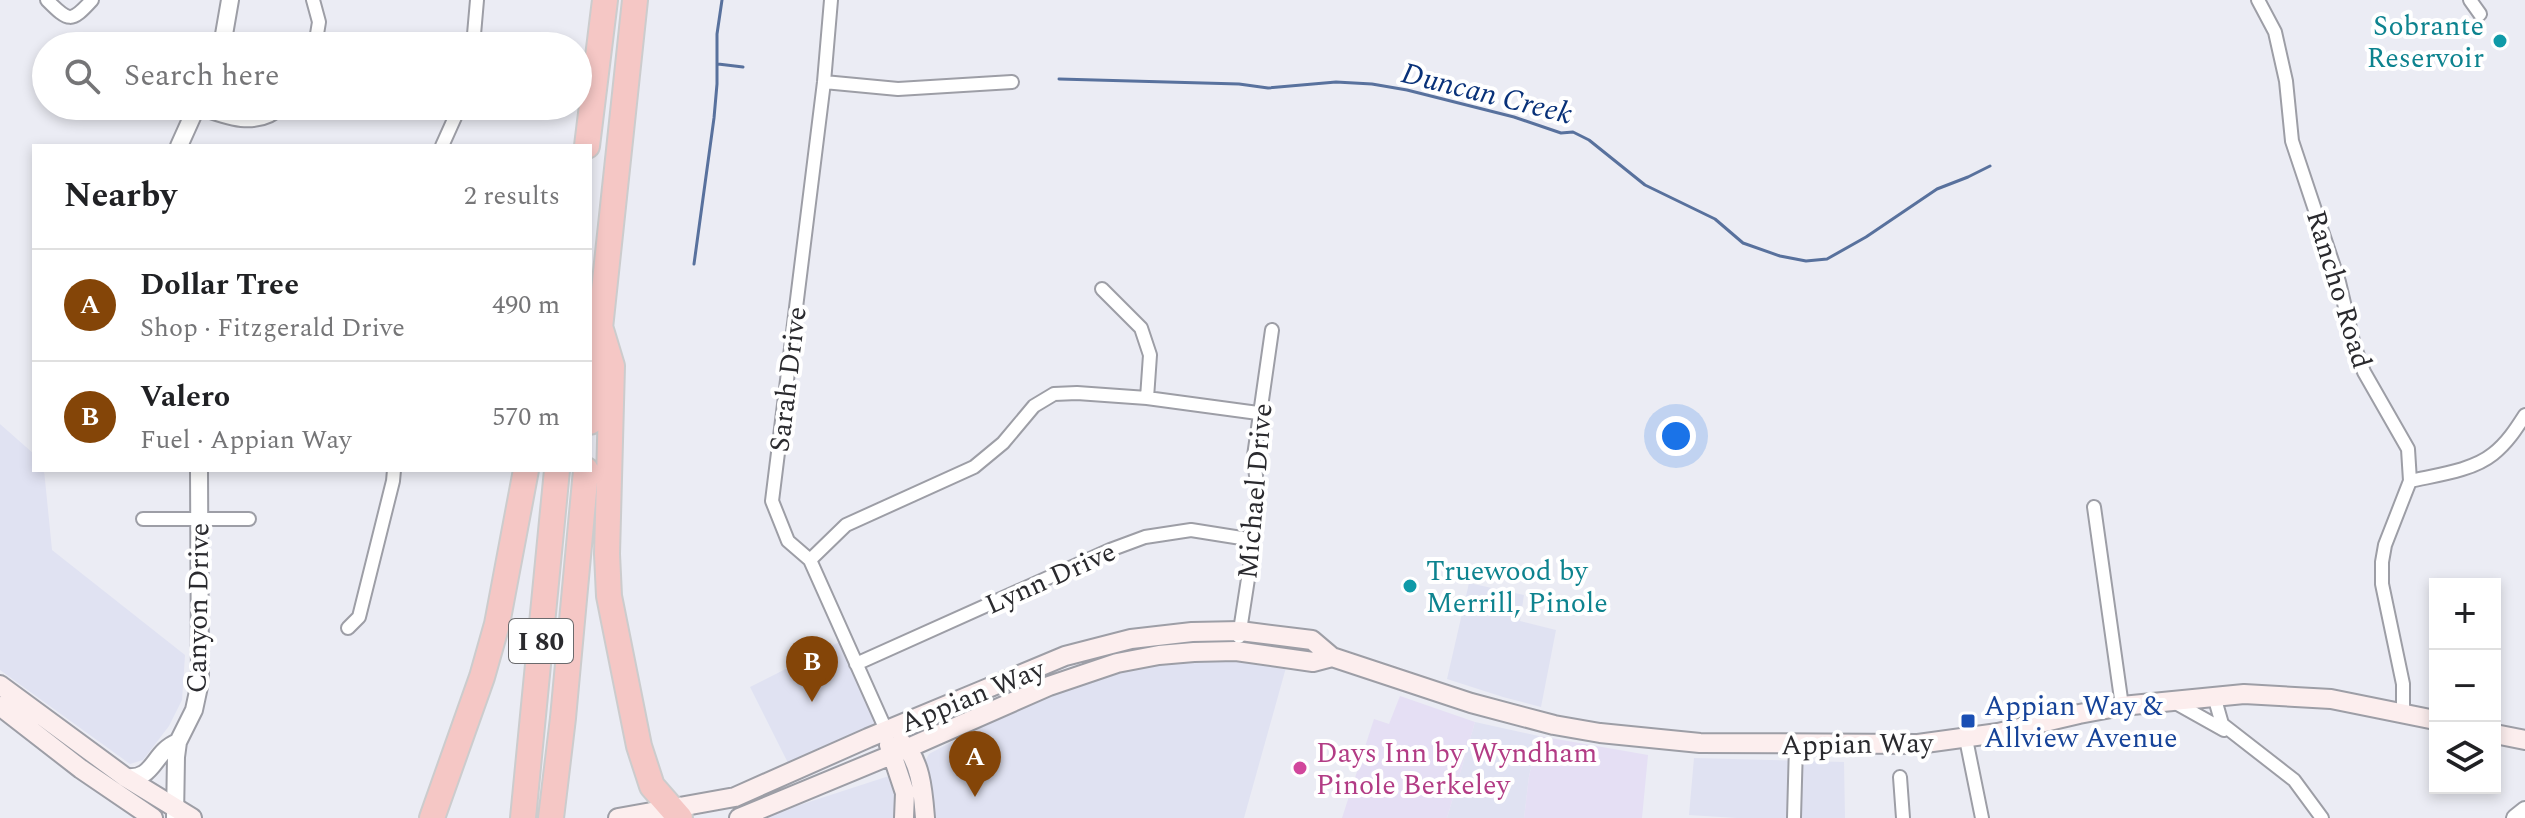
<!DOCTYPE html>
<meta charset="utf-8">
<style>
:root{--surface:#fff;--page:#f2f2f2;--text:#202124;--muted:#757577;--line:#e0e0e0;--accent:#844508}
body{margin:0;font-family:Spectral,serif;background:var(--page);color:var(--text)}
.controls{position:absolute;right:24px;bottom:24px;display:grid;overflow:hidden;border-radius:0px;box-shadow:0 4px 12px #0003}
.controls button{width:72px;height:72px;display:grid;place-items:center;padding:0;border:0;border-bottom:2px solid var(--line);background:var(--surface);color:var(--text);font:40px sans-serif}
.you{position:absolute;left:1676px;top:436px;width:28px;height:28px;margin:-20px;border:6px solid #fff;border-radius:50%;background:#1a73e8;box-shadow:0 0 0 12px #1a73e833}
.badge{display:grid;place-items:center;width:52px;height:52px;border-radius:50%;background:var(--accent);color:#fff;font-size:26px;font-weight:700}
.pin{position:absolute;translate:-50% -66px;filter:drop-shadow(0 2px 4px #0008)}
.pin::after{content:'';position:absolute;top:42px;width:28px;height:24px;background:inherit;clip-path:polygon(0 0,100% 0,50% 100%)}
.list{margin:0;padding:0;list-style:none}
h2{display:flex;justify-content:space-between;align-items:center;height:104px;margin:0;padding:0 32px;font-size:34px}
h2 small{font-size:26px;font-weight:400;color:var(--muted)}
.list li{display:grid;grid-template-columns:52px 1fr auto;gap:24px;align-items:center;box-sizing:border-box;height:112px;padding:0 32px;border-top:2px solid var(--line)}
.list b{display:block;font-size:30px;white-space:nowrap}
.list p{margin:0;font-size:26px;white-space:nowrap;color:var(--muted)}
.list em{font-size:26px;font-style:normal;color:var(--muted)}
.icon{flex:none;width:44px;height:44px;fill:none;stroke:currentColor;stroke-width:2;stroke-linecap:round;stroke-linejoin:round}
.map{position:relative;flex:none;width:2525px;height:818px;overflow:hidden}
.search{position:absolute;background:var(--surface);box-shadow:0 4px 12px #0003;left:32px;top:32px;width:560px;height:88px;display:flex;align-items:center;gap:20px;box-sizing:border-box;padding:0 28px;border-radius:44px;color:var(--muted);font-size:30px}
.panel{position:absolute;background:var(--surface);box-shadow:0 4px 12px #0003;left:32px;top:144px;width:560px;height:328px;border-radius:0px}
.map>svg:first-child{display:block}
.built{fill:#e0e2f2}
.industrial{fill:#e5dff4}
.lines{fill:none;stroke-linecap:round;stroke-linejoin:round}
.stream{stroke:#58719d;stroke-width:3}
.minor-casing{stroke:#9d9ea6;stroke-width:16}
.tertiary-casing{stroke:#9d9ea6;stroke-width:20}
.secondary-casing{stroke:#9d9ea6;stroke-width:22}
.motorway-casing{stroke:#cccccd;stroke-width:28}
.minor{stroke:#fff;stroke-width:12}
.tertiary{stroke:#fff;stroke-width:16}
.secondary{stroke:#fceeee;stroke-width:18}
.motorway{stroke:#f5c7c5;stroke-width:24}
.culture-dot{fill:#0f9aa8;stroke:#fff;stroke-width:3}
.transit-dot{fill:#1a4fb4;stroke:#fff;stroke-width:3}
.hotel-dot{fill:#d1479c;stroke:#fff;stroke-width:3}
.labels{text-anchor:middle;stroke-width:8;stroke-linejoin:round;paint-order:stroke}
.shield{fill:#fff;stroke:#6a6a6d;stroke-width:2}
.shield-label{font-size:26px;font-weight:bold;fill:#2a2a2e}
.culture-label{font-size:28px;fill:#0d838f;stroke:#fff;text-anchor:end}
.street-label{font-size:28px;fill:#2a2a2e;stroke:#fff}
.transit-label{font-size:28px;fill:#164399;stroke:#fff;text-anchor:start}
.hotel-label{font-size:28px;fill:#b23c85;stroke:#fff;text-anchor:start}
.water-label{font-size:30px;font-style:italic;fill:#083179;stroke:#fff}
</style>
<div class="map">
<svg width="2525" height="818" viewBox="0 0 2525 818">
<rect width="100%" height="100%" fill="#ebecf4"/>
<path class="built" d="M 0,424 L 34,454 L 34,470 L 44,470 L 52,550 L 185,655 L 182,700 L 169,726 L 143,760 L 130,764 L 0,670 Z
M 1469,583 L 1524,595 L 1520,621 L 1556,630 L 1541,707 L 1503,697 L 1447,679 Z
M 841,641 L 881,729 L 790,767 L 750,687 Z
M 1207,659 L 1287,664 L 1244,818 L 929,818 L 921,769 L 929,754 L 1006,713 L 1082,682 L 1147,666 Z
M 1475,722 L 1539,736 L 1529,776 L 1524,818 L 1447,818 Z
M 1694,758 L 1844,762 L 1845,818 L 1737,818 L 1689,815 Z
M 889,776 L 902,803 L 900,818 L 760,818 Z"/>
<path class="industrial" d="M 1400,696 L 1475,722 L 1447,818 L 1342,818 L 1374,719 L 1389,724 Z
M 1539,736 L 1648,755 L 1642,818 L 1524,818 L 1529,776 Z"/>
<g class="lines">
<path class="stream" d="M 718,64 L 743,67
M 1059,79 L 1239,84 L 1268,88 L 1336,82 L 1372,84 L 1407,90 L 1514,117 L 1561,133 L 1573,132 L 1589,140 L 1645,185 L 1715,219 L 1743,243 L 1780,256 L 1806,261 L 1827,259 L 1866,237 L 1937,189 L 1968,177 L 1990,166
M 694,264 L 714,118 L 717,84 L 717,34 L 722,0"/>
<g class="minor-casing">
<path id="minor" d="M 47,0 C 69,22 71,23 92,0
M 313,0 L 319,22 L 315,46
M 831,0 L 824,82 L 772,501 L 788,541 L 810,560 L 886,730
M 2258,0 L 2275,32 L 2286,81 L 2292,141 L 2339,282 L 2354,345 L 2364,372 L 2408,449 L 2410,481 L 2385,545 L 2382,562 L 2382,584 L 2403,684 L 2403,713
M 2470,0 L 2480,14
M 473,46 L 477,0
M 824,82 L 898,89 L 1012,82
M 197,107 C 225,118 258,131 283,106
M 442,146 L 460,106
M 1102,289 L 1141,328 L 1150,355 L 1147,398
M 2410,481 C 2436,475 2472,471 2493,454 C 2507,443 2516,429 2525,415
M 2094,507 L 2122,706
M 143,519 L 249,519
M 810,560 L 846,525 L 974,467 L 1003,443 L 1034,406 L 1054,394 L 1077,393 L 1147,398 L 1258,413
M 348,628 L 359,617 L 393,481 L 394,470
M 1239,637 L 1254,540 L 1258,496 L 1254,456 L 1272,330
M 856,664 L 1110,550 L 1145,537 L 1191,530 L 1254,540
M 2214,696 L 2222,724 L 2294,780 L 2322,818
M 2174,702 L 2224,730
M 1966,739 L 1982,818
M 1900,777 L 1903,818
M 1794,818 L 1796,745"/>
</g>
<g class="tertiary-casing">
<path id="tertiary" d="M 222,46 L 230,0
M 179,146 L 197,106
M 125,777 C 155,781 152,752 178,742
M 175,818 L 176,757 L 178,742 L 194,710 L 200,682 L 199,470
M 2515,818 L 2525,810"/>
</g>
<g class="secondary-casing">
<path id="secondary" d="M 0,685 L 125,777 L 192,818
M 0,706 L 81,769 L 153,818
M 2495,734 L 2525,740
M 901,742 C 921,759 923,793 925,818
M 889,745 L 905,793 L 904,818
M 618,818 L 735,797 L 868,738 L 1065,656 L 1131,639 L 1192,632 L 1240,631 L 1312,640 L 1332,657 L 1471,703 L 1554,725 L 1600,733 L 1700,743 L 1918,744 L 1998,733 L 2079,714 L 2122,706 L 2244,694 L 2331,699 L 2435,720
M 739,818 L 908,748 L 1049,686 L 1117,663 L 1159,655 L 1194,652 L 1236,651 L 1313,662 L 1332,657"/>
</g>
<g class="motorway-casing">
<path id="motorway" d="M 587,146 L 605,0
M 599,323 L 612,366 L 607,554 L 609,596 L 639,746 L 652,786 L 680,818
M 590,422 L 635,0
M 432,818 L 482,677 L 497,624 L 526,470
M 523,818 L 557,470
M 551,818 L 563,718 L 586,470"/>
</g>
<use href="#minor" class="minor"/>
<use href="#tertiary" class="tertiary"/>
<use href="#secondary" class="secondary"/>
<use href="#motorway" class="motorway"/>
</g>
<g class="culture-dot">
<circle cx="2500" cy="41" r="8"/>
<circle cx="1410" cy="586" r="8"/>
</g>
<rect class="transit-dot" x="1960" y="713" width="16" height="16" rx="4"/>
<circle class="hotel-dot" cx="1300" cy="768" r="8"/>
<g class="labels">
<rect class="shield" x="509" y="619" width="64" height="44" rx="6"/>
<g class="shield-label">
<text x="541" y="650">I 80</text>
</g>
<g class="culture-label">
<text x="2484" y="35">Sobrante<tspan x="2484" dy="32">Reservoir</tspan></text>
<text x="1426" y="580" text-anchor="start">Truewood by<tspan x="1426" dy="32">Merrill, Pinole</tspan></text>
</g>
<g class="street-label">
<text transform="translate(2340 289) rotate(73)" y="10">Rancho Road</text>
<text transform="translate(787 379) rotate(-83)" y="10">Sarah Drive</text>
<text transform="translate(1254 491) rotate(-85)" y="10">Michael Drive</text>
<text transform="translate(1050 577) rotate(-24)" y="10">Lynn Drive</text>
<text transform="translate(197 608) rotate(-89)" y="10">Canyon Drive</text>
<text transform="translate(972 695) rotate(-22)" y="10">Appian Way</text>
<text transform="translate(1857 743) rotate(-1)" y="10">Appian Way</text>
</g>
<g class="transit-label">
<text x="1984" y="715">Appian Way &amp;<tspan x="1984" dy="32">Allview Avenue</tspan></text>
</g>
<g class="hotel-label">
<text x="1316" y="762">Days Inn by Wyndham<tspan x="1316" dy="32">Pinole Berkeley</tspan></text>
</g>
<g class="water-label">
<text transform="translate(1487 93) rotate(14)" y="10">Duncan Creek</text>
</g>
</g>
</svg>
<div class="controls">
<button>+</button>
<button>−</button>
<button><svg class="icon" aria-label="layers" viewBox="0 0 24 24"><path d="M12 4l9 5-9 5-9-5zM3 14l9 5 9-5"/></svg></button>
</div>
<div class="you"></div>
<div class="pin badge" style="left:975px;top:797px">A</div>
<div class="pin badge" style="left:812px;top:702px">B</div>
<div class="search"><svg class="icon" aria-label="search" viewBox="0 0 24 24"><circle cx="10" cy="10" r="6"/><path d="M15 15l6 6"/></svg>Search here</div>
<section class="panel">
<h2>Nearby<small>2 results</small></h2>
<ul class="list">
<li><span class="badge">A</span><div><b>Dollar Tree</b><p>Shop · Fitzgerald Drive</p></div><em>490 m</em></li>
<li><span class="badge">B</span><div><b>Valero</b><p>Fuel · Appian Way</p></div><em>570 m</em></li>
</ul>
</section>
</div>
